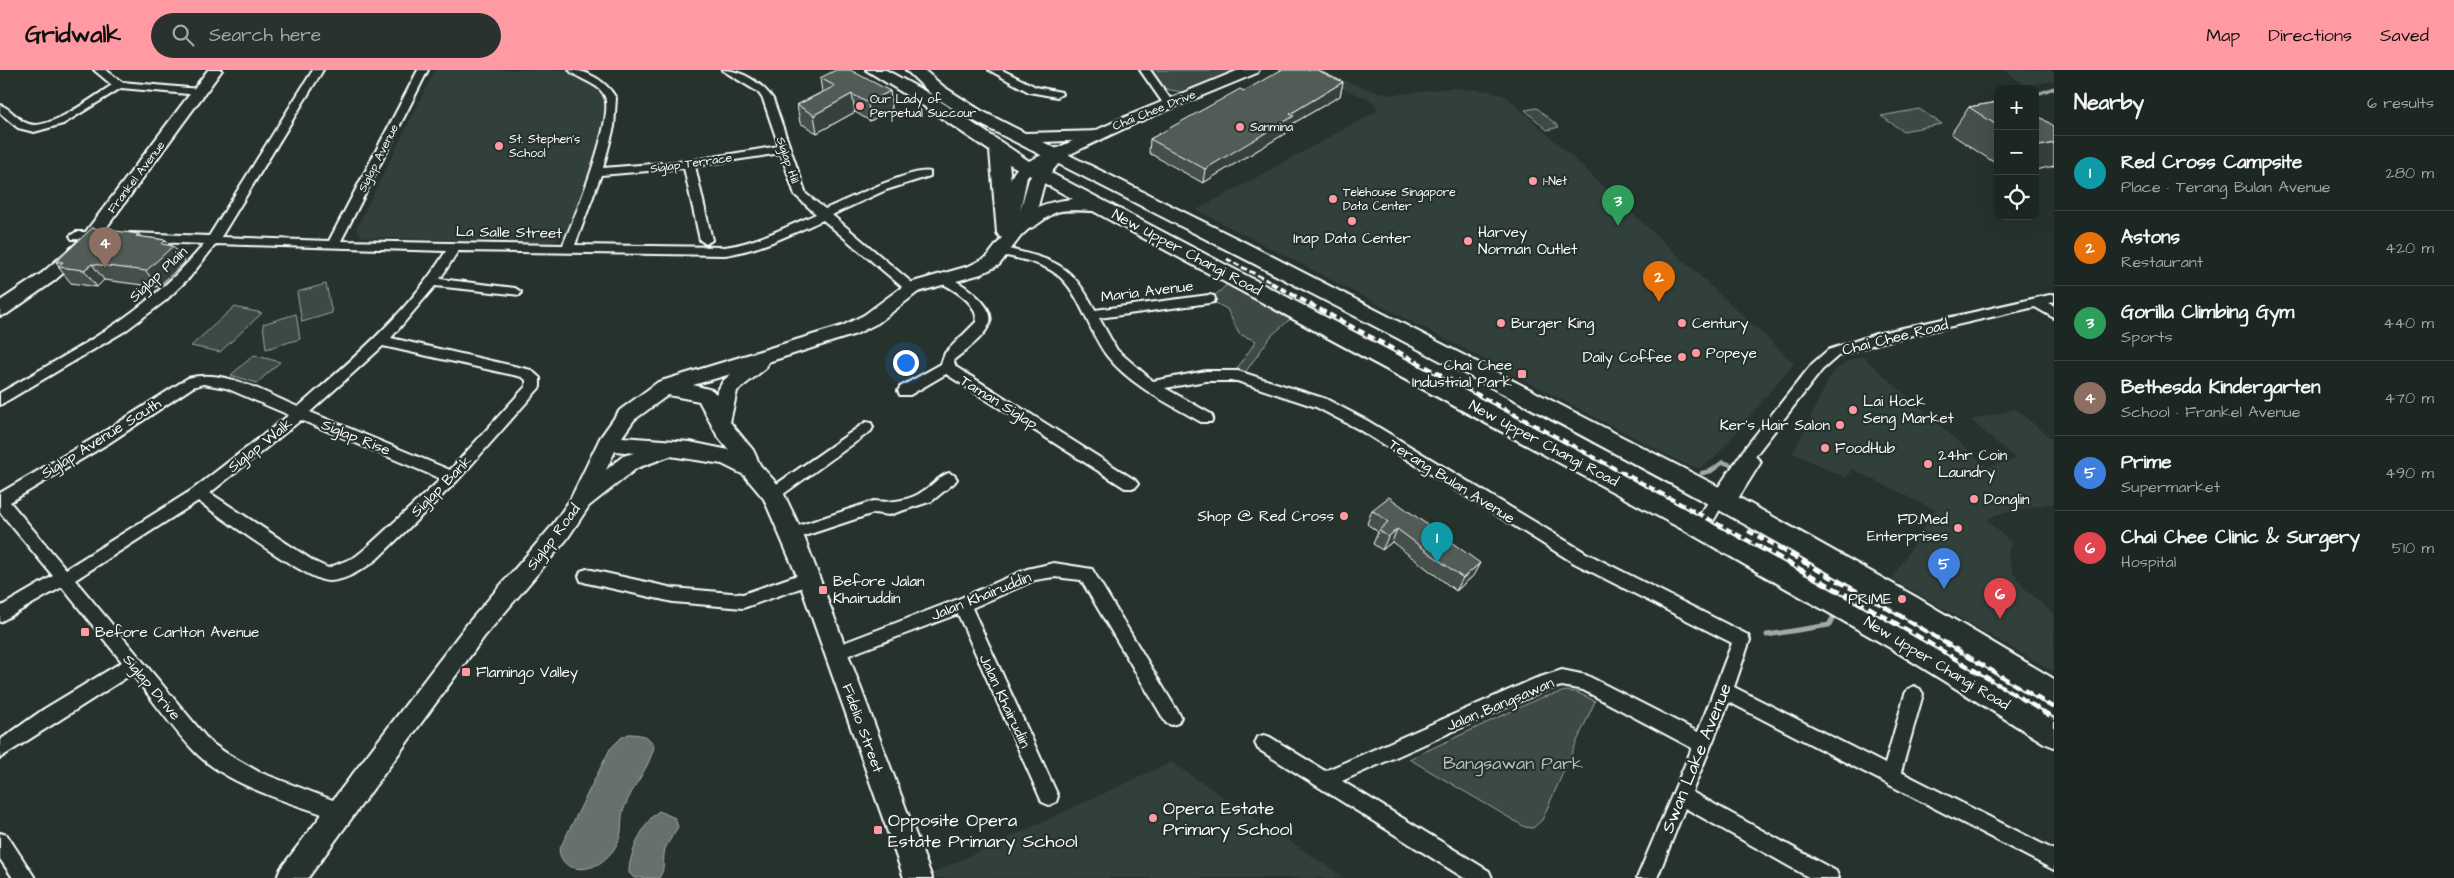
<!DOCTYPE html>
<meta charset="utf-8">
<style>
:root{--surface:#1c2622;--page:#29322f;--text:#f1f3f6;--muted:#a0a5a5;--line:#3a4340;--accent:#ff9aa2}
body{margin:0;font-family:"Architects Daughter",sans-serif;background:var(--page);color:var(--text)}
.controls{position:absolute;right:15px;top:15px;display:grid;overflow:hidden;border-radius:10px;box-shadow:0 5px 20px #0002}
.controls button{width:45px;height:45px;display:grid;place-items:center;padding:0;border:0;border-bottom:1px solid var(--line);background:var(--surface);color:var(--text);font:25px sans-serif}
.you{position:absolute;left:905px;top:292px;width:18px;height:18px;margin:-12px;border:4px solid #fff;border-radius:50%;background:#1a73e8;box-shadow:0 0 0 8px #1a73e833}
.badge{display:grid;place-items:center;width:32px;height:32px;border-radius:50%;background:var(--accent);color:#fff;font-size:16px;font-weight:700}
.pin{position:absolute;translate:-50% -41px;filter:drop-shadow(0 1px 2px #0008)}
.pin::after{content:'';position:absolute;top:26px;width:18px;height:15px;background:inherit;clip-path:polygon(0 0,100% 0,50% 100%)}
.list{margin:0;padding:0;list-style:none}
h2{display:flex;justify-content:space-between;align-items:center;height:65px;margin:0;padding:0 20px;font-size:21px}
h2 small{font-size:16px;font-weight:400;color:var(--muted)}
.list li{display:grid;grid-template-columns:32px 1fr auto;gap:15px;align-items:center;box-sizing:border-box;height:75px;padding:0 20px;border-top:1px solid var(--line)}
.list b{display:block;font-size:19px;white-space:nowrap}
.list p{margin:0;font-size:16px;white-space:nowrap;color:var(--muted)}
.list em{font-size:16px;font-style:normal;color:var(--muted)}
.icon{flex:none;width:28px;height:28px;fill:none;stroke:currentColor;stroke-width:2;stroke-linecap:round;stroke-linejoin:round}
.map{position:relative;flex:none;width:2054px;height:808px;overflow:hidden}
header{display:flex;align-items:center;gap:30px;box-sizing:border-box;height:70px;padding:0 25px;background:var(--accent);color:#111}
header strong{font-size:24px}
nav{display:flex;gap:28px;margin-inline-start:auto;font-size:18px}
.search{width:350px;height:45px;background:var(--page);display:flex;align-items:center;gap:12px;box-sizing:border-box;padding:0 18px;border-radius:28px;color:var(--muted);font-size:19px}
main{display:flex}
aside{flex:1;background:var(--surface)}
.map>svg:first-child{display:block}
.built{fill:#333f3a}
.green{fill:#3e4944;stroke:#9ea4a2}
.water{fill:#67706c;stroke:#a4a9a7}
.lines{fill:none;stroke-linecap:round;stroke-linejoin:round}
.stream-far2{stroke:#a4a9a7;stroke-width:3}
.stream-far1{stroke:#a4a9a7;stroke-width:4.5}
.stream{stroke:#a4a9a7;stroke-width:5}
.street-casing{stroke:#fff;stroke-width:4}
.secondary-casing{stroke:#fff;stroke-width:4}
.primary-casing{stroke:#fff;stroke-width:4}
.street{fill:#26332d;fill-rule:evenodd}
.secondary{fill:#26332d;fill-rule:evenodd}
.primary{fill:#26332d;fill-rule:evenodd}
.rail-far2{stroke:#fff;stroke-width:3;stroke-dasharray:5.5 3;stroke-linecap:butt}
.rail-far1{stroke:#fff;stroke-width:4;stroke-dasharray:7 4;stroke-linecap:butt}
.rail{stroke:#fff;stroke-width:4.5;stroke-dasharray:9 4.5;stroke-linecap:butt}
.wall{fill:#464f4b;stroke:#fff}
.shaded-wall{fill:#39403d;stroke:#fff}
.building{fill:#515c57;stroke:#fff}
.poi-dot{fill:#ff9aa2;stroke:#26332d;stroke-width:2}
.labels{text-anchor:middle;stroke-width:4.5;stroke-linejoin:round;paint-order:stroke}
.far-poi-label{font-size:12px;fill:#fff;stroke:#26332d;text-anchor:start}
.far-street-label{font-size:12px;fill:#fff;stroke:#26332d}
.street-label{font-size:15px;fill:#fff;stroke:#26332d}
.poi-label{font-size:15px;fill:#fff;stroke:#26332d;text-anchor:start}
.near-street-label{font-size:18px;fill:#fff;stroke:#26332d}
.near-park-label{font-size:18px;fill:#bbbfbe;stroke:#26332d}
.near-poi-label{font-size:18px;fill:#fff;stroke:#26332d;text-anchor:start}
</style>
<header>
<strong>Gridwalk</strong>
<div class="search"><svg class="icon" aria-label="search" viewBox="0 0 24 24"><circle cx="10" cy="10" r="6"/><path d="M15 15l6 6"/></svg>Search here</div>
<nav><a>Map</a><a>Directions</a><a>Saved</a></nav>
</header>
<main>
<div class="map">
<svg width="2054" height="808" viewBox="0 0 2054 808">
<rect width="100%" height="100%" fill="#26332d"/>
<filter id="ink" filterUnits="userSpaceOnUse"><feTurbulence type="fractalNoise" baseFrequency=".02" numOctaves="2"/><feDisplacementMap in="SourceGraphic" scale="10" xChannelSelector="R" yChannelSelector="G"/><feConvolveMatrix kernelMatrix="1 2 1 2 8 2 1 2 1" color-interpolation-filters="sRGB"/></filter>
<g filter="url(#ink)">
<path class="built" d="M 435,0 L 568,0 L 591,14 L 605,27 L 610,41 L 591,110 L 566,166 L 550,173 L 362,167 L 356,159 Z
M 1290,0 L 1316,0 L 1373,21 L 1392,25 L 1451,18 L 1489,21 L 1506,26 L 1794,293 L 1714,389 L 1700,398 L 1685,394 L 1197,140 L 1377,41 L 1377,36 L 1370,29 Z
M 2004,0 L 2051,0 L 2054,5 L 2054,11 L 2026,16 Z
M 1862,286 L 1987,397 L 2016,389 L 1971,350 L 2016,339 L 2054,371 L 2054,433 L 1994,445 L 1987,450 L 2011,473 L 2008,484 L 2013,503 L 2025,519 L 2054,544 L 2054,602 L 1892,509 L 1935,440 L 1852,399 L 1846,408 L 1793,383 L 1832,303 L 1846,292 Z
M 1171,692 L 1345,808 L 935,808 L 933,803 Z"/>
<path class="green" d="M 1150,0 L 1237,0 L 1182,22 L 1165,19 Z
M 1537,38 L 1559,57 L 1547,60 L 1525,40 Z
M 1919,39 L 1942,54 L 1903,61 L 1881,46 Z
M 1232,210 L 1296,244 L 1271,266 L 1244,304 L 1234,303 L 1256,271 L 1239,264 L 1227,239 L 1210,230 Z
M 326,214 L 332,243 L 302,252 L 297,222 Z
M 234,237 L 262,243 L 220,282 L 191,276 Z
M 296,244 L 300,269 L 266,279 L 263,254 Z
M 254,285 L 280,292 L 257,313 L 231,305 Z
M 1566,621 L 1576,622 L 1595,631 L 1542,750 L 1533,758 L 1525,757 L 1409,689 L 1540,628 Z"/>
<path class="water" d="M 629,664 C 640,664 651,666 654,677 C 649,698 633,716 625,736 C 621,744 622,753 621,762 C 618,782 596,803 575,798 C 564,795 561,790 559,780 L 610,679 L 622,667 Z
M 659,741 L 675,748 L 678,757 C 674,764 668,772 665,779 C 662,790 666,798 659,808 L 634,808 L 629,803 C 628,786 645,749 659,741 Z"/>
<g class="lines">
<path class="stream-far2" d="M 2035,25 L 2054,18"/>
<path class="stream-far1" d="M 1702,403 L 1711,401 L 1723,392 L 1731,395"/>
<path class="stream" d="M 1767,565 L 1829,555 L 1833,548"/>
<g class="street-casing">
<path id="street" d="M 94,0 L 106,0 L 122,12 L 199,19 L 204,22 L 199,25 L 121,18 L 63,54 L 34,62 L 18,58 L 0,43 L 0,35 C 11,38 18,51 29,54 C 49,61 95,26 112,15 Z
M 313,0 L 323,0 L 221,167 L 329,171 L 418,0 L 428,0 L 341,171 L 563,175 C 574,150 614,50 605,27 C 600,13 578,10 569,0 C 588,0 606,11 616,28 L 614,57 L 603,98 L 689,91 L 779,76 L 763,29 L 758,22 L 722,0 C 742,0 762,13 773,29 L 806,124 L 825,139 C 845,131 912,97 930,102 L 930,106 L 886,120 L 832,145 L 918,218 L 917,221 L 907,221 L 823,150 C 791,164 760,180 725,185 L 458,181 L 440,209 L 515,218 L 521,222 L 520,225 L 435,216 L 391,268 L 531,300 L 540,308 L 540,317 L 457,411 L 377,489 C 364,499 345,511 329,511 C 308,512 220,446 198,431 L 75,510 L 210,672 L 226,683 L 259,702 L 338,732 L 345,729 L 352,732 L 354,738 L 349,748 L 342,751 C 297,734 232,718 197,684 C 173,660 153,630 132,604 L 0,688 L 0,670 L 44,639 L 122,592 L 62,517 L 0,552 L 0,537 L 53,506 L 0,442 L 0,423 L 99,365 L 188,308 C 225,298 264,323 298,337 C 352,290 408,243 446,181 L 216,174 L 190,207 L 165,231 L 125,261 L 0,335 L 0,323 C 76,279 147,244 204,174 L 130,171 L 124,167 L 130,163 L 209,166 ZM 781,83 L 795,125 L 816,144 C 786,157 758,172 725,177 L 575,175 L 601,105 L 684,98 L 700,170 L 706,174 L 712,170 L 695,96 ZM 383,276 L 522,307 L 526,310 L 526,316 L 450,400 L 310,342 ZM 203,314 L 226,318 L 289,345 L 192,420 L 66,499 L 10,432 L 109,373 L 193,317 ZM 301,350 L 441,409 L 365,479 L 355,487 L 328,498 L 315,492 L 210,423 Z
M 989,0 L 1002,0 L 1036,17 L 1061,22 L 1062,24 L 1057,27 L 1029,22 Z
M 1140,0 L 1150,0 L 1174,34 L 1173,36 L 1165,36 Z
M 76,162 L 102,162 L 108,166 L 102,170 L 72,169 L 70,166 Z
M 1001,177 C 1051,190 1070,190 1095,240 L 1209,225 L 1214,226 L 1215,229 L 1214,232 L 1209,233 L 1099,248 L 1117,280 L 1153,311 L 1206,301 L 1238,301 L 1326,329 L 1368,351 L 1586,483 L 1748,565 L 1750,570 L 1734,617 L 1885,694 L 1905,624 L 1908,619 L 1914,616 L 1920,619 L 1923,624 L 1901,702 L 2054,780 L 2054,800 L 1729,632 L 1692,722 L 1836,801 L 1839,808 L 1810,808 L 1685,738 L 1657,808 L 1637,808 L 1692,678 L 1583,620 L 1562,616 L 1543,621 L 1342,711 L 1489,801 L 1492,808 L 1464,808 L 1258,679 L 1255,673 L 1258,667 L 1264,665 L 1270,667 L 1325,701 L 1534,609 L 1562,600 L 1586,605 L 1698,662 L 1732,573 L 1574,493 L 1358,359 L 1316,337 L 1237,311 L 1206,311 L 1165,318 L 1211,344 L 1213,348 L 1211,352 L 1201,352 C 1168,333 1131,316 1107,286 C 1087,260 1080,218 1052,201 C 1036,191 1015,188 997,184 L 995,181 Z
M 943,205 C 957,209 995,234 990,252 C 985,267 967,279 955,289 L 954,292 L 956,297 L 1135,410 L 1138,414 L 1135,418 L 1125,418 L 946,304 L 910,325 L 900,325 L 898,321 L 900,317 L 941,294 L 945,283 L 976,252 C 979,233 953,219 939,212 L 937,209 L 939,206 Z
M 2054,224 L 2054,232 L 2049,233 L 2054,237 L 2054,248 L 2035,237 L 1878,273 L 1838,286 L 1822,300 L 1755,386 L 1761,392 L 1734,435 L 1729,437 L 1723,434 C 1716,445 1709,466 1694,461 L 1692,457 L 1694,453 L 1745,378 L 1812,294 L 1828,280 L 1876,264 Z
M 866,352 L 871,353 L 873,357 L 871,361 L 778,428 L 768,428 L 765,424 L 768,420 Z
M 949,403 L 954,405 L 957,409 L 954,413 L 932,431 L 889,445 L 874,443 L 792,470 L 786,468 L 784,464 L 786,460 L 874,431 C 889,433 910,431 923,421 C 932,416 939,406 949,403 Z
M 1054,493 L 1092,499 L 1181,647 L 1178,653 L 1172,655 L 1166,653 L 1081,510 L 1054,507 L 1035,510 L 972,538 L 1058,726 L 1056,732 L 1049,735 L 1042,732 L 958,544 L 836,590 L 830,588 L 827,583 L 830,578 L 956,530 L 1027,499 Z
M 587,499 L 673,518 L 743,524 L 809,501 L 815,503 L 817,508 L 815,513 L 743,538 L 673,532 L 587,513 L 581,511 L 579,506 L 581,501 Z
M 0,763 L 7,765 L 35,808 L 13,808 L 0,789 Z"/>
</g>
<g class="secondary-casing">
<path id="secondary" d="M 208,0 L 222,0 L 90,180 L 54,211 L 7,244 L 0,246 L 0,231 L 42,203 L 78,172 Z
M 1239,0 L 1259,0 L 1257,3 L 1136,53 L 1064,87 L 1045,110 L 1033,155 L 1021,166 L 999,195 L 981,204 L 918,222 L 878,253 L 856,264 L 768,292 L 766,298 L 737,321 L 730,352 L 753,380 L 760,395 L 781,418 L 803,464 L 932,808 L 904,808 L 798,508 L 764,429 L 744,405 L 722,394 L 670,386 L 637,398 L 589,436 L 567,469 L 484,567 L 308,808 L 277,808 L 281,798 L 468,553 L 551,457 L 570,430 L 600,368 L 620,340 L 658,312 L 842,256 L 864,245 L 906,214 L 969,196 L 987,187 L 1004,165 L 999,161 C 1004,138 1003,112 1020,95 L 1125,47 ZM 1038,97 L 1029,109 L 1020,141 L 1027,107 ZM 731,304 L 723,311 L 716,324 L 712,320 L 693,315 ZM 668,325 L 699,331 L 717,365 L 729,380 L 690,372 L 622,367 L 634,350 ZM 615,381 L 634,383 L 623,386 L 606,400 Z"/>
</g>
<g class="primary-casing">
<path id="primary" d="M 866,0 L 886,0 L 928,23 L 1032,93 C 1375,274 1721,450 2054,649 L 2054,677 L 2044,673 L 1892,579 L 1691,464 L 1093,141 C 1082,141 1069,139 1057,142 C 1044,146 1030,167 1016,157 L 1017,163 L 1014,167 L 1007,169 L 1000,167 L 997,163 L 990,81 L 916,31 ZM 1009,94 L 1073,129 C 1052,131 1029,136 1016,153 Z
M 906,0 L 924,0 L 944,17 L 980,40 L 1025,63 L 1100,61 L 1103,65 L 1100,69 L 1094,70 L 1043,72 L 1248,174 L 1729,422 L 1916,527 L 2054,609 L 2054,635 L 2044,632 C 1934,565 1823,497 1710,435 C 1465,301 1217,174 968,48 L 932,25 Z"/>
</g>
<use href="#street" class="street"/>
<use href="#secondary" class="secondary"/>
<use href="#primary" class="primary"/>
<path class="rail-far2" d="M 1227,189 L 1274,214"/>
<path class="rail-far1" d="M 1271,213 L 1764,479
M 1748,461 L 1781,479"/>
<path class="rail" d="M 1762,478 L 1877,542 L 2054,648
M 1778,478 L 1882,535 L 2054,638"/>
</g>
<path class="wall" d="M 820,8 L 890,21 L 892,39 L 870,51 L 855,42 L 817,63 L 800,53 L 797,35 L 822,22 Z
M 1343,12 L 1340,26 L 1292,54 L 1291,60 L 1203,113 L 1149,83 L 1150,69 L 1244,21 Z
M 1998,32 L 1998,95 L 1951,64 L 1969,37 Z
M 139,164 L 141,167 L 166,170 L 185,192 L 158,217 L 104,210 L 97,217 L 71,213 L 58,197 L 59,196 L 56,192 Z
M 1372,440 L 1473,506 L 1456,521 L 1392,472 L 1382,480 L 1373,474 L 1378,462 L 1367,454 Z"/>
<path class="shaded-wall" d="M 1343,12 L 1340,26 L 1292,54 L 1291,60 L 1203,113 L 1205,99 L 1290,44 Z
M 890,21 L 892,39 L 870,51 L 868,33 Z
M 852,24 L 855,42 L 817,63 L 814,45 Z
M 2054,73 L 2054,96 L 2035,100 L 2035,77 Z
M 166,170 L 171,177 L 173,176 L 185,192 L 158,217 L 146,201 L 162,174 Z
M 92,194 L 104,210 L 97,217 L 84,200 Z
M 1397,459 L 1392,472 L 1382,480 L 1388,467 Z
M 1480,493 L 1473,506 L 1456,521 L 1463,508 Z"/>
<path class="building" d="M 836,0 L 850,0 L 890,21 L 868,33 L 852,24 L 814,45 L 797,35 L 835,16 L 820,8 Z
M 1281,0 L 1317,0 L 1343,12 L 1290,44 L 1294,46 L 1205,99 L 1150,69 L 1240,19 L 1244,21 Z
M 1998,32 L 1998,56 L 1969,37 Z
M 2035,44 L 2054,56 L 2054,73 L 2035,77 Z
M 92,158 L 139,164 L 136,166 L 166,170 L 162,174 L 173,176 L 146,201 L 92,194 L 84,200 L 58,197 L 63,192 L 56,192 Z
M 1389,427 L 1480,493 L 1463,508 L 1397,459 L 1388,467 L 1379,460 L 1388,452 L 1372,440 Z"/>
</g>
<g class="poi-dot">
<circle cx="860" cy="36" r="5"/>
<circle cx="1240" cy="57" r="5"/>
<circle cx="499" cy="76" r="5"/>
<circle cx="1533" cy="111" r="5"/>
<circle cx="1333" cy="129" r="5"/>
<circle cx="1352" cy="151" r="5"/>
<circle cx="1468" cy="171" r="5"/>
<circle cx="1501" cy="253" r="5"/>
<circle cx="1682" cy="253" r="5"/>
<circle cx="1696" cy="283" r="5"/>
<circle cx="1682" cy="287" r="5"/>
<rect x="1517" y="299" width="10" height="10" rx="2.5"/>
<circle cx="1853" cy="340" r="5"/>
<circle cx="1840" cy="355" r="5"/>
<circle cx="1825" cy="378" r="5"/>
<circle cx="1928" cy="394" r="5"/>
<circle cx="1974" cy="429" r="5"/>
<circle cx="1344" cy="446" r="5"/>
<circle cx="1958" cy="458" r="5"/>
<rect x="818" y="515" width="10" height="10" rx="2.5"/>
<circle cx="1902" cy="529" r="5"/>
<rect x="80" y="557" width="10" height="10" rx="2.5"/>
<rect x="461" y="597" width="10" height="10" rx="2.5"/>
<circle cx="1153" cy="748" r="5"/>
<rect x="873" y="755" width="10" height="10" rx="2.5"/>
</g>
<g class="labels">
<g class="far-poi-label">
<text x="870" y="33">Our Lady of<tspan x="870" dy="14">Perpetual Succour</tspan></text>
<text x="1250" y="61">Sanmina</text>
<text x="509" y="73">St. Stephen's<tspan x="509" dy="14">School</tspan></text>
<text x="1543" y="115">1-Net</text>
<text x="1343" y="126">Telehouse Singapore<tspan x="1343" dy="14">Data Center</tspan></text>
</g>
<g class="far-street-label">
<text transform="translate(1154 40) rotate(-22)" y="4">Chai Chee Drive</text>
<text transform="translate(378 88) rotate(-63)" y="4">Siglap Avenue</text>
<text transform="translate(788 90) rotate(71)" y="4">Siglap Hill</text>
<text transform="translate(691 93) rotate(-8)" y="4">Siglap Terrace</text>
<text transform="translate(136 107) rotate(-53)" y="4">Frankel Avenue</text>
</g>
<g class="street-label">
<text transform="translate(509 162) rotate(1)" y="5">La Salle Street</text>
<text transform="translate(1187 182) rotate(28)" y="5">New Upper Changi Road</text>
<text transform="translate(158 204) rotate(-43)" y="5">Siglap Plain</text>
<text transform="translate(1147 221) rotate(-7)" y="5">Maria Avenue</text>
<text transform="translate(1895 267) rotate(-14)" y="5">Chai Chee Road</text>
<text transform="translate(999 332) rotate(32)" y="5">Taman Siglap</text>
<text transform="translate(356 367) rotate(22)" y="5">Siglap Rise</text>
<text transform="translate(101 368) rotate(-32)" y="5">Siglap Avenue South</text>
<text transform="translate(1544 373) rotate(28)" y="5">New Upper Changi Road</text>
<text transform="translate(260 375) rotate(-38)" y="5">Siglap Walk</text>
<text transform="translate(1452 411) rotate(32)" y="5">Terang Bulan Avenue</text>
<text transform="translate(441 416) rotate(-45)" y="5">Siglap Bank</text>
<text transform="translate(553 467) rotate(-53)" y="5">Siglap Road</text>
<text transform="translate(981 526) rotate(-22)" y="5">Jalan Khairuddin</text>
<text transform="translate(1937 593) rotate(31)" y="5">New Upper Changi Road</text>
<text transform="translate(152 617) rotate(50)" y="5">Siglap Drive</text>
<text transform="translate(1005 631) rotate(65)" y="5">Jalan Khairudiin</text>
<text transform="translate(1500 634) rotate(-23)" y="5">Jalan Bangsawan</text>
<text transform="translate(863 658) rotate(70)" y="5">Fidelio Street</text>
</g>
<g class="poi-label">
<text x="1478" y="167">Harvey<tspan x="1478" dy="17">Norman Outlet</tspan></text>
<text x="1352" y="173" text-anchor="middle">Inap Data Center</text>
<text x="1511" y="258">Burger King</text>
<text x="1692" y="258">Century</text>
<text x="1706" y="288">Popeye</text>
<text x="1672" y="292" text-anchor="end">Daily Coffee</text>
<text x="1512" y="300" text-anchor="end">Chai Chee<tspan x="1512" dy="17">Industrial Park</tspan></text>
<text x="1863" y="336">Lai Hock<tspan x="1863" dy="17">Seng Market</tspan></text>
<text x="1830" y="360" text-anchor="end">Ker’s Hair Salon</text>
<text x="1835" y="383">FoodHub</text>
<text x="1938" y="390">24hr Coin<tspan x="1938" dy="17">Laundry</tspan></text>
<text x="1984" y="434">Donglin</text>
<text x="1334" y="451" text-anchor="end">Shop @ Red Cross</text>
<text x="1948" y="454" text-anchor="end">FD.Med<tspan x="1948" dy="17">Enterprises</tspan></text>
<text x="833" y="516">Before Jalan<tspan x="833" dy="17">Khairuddin</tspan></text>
<text x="1892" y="534" text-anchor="end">PRIME</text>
<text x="95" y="567">Before Carlton Avenue</text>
<text x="476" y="607">Flamingo Valley</text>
</g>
<g class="near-street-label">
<text transform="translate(1696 688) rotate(-68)" y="6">Swan Lake Avenue</text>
</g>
<g class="near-park-label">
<text x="1513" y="699">Bangsawan Park</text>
</g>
<g class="near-poi-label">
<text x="1163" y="744">Opera Estate<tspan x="1163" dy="21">Primary School</tspan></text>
<text x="888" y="756">Opposite Opera<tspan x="888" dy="21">Estate Primary School</tspan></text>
</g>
</g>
</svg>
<div class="controls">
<button>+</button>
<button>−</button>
<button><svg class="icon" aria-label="locate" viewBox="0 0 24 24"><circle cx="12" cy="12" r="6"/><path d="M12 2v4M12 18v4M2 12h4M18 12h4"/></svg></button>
</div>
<div class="you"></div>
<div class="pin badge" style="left:1437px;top:493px;background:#0f9aa8">1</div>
<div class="pin badge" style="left:1659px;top:232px;background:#e8710a">2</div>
<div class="pin badge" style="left:1618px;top:156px;background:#2e9e5b">3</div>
<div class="pin badge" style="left:105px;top:198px;background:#8d6e63">4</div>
<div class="pin badge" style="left:1944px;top:519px;background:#3f7fe0">5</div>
<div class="pin badge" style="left:2000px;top:549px;background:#e0444e">6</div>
</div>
<aside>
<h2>Nearby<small>6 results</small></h2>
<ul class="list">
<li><span class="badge" style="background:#0f9aa8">1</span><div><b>Red Cross Campsite</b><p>Place · Terang Bulan Avenue</p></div><em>280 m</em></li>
<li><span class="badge" style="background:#e8710a">2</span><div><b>Astons</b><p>Restaurant</p></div><em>420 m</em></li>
<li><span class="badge" style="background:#2e9e5b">3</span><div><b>Gorilla Climbing Gym</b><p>Sports</p></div><em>440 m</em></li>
<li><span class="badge" style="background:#8d6e63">4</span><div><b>Bethesda Kindergarten</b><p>School · Frankel Avenue</p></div><em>470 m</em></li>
<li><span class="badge" style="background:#3f7fe0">5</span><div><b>Prime</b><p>Supermarket</p></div><em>490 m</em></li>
<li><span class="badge" style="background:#e0444e">6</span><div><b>Chai Chee Clinic &amp; Surgery</b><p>Hospital</p></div><em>510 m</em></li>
</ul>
</aside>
</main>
